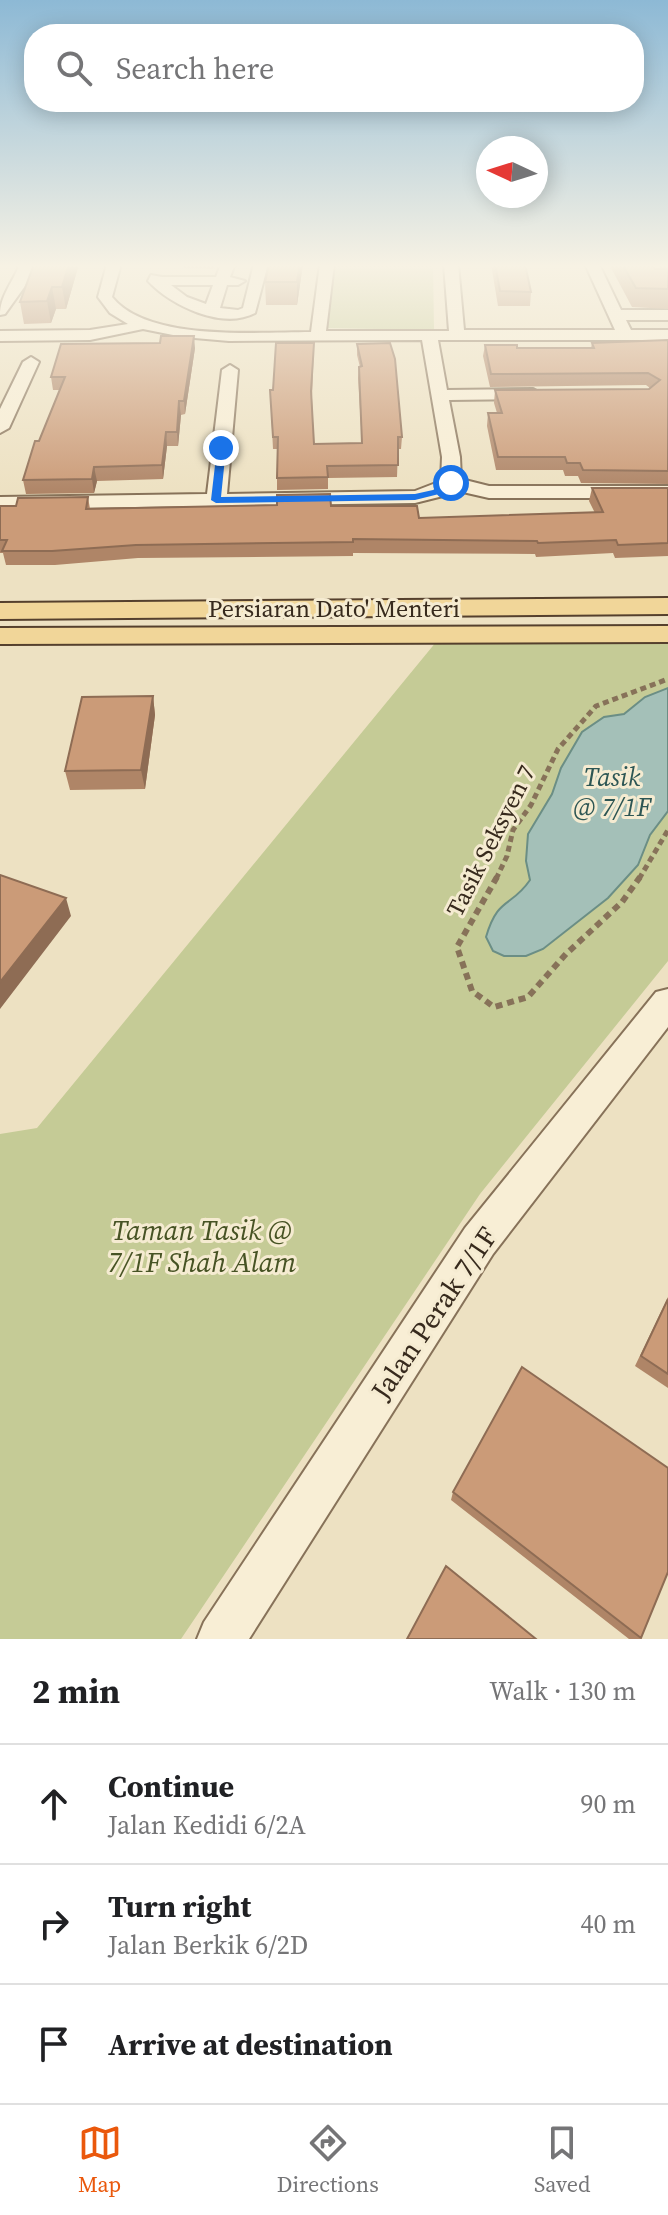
<!DOCTYPE html>
<meta charset="utf-8">
<style>
:root{--surface:#fff;--page:#f6f6f6;--text:#202124;--muted:#757577;--line:#e0e0e0;--accent:#ea580c}
body{margin:0;font-family:"Source Serif 4",serif;background:var(--page);color:var(--text)}
.compass{position:absolute;left:476px;top:136px;width:72px;height:72px;border-radius:50%;background:var(--surface);box-shadow:0 4px 20px #0003;rotate:274deg}
.stop{position:absolute;width:24px;height:24px;margin:-18px;border:6px solid #1a73e8;border-radius:50%;background:#fff}
.stop.end{background:#1a73e8;border-color:#fff;box-shadow:0 2px 8px #0008}
.list{margin:0;padding:0;list-style:none}
h2{display:flex;justify-content:space-between;align-items:center;height:104px;margin:0;padding:0 32px;font-size:34px}
h2 small{font-size:26px;font-weight:400;color:var(--muted)}
.list li{display:grid;grid-template-columns:52px 1fr auto;gap:24px;align-items:center;box-sizing:border-box;height:120px;padding:0 32px;border-top:2px solid var(--line)}
.list b{display:block;font-size:30px;white-space:nowrap}
.list p{margin:0;font-size:26px;white-space:nowrap;color:var(--muted)}
.list em{font-size:26px;font-style:normal;color:var(--muted)}
.icon{flex:none;width:44px;height:44px;fill:none;stroke:currentColor;stroke-width:2;stroke-linecap:round;stroke-linejoin:round}
.map{position:relative;flex:none;width:668px;height:1639px;overflow:hidden}
.search{position:absolute;background:var(--surface);box-shadow:0 4px 20px #0003;left:24px;right:24px;top:24px;height:88px;display:flex;align-items:center;gap:20px;box-sizing:border-box;padding:0 28px;border-radius:32px;color:var(--muted);font-size:30px}
.sheet{height:464px;background:var(--surface)}
nav{display:flex;justify-content:space-around;align-items:center;box-sizing:border-box;height:112px;border-top:2px solid var(--line);background:var(--surface);font-size:22px;color:var(--muted)}
nav a{display:grid;justify-items:center;gap:4px}
nav .on{color:var(--accent)}
.map>svg:first-child{display:block}
.green{fill:#c5cb96}
.water{fill:#a4c0b8;stroke:#6b8e85;stroke-width:2}
.lines{fill:none;stroke-linecap:round;stroke-linejoin:round}
.minor-casing{stroke:#877259;stroke-width:4}
.major-casing{stroke:#55402d;stroke-width:4}
.path-far1{stroke:#877259;stroke-width:5;stroke-dasharray:6 4;stroke-linecap:butt}
.path{stroke:#877259;stroke-width:6;stroke-dasharray:7 5;stroke-linecap:butt}
.minor{fill:#f8eed5;fill-rule:evenodd}
.major{fill:#f1d699;fill-rule:evenodd}
.wall{fill:#af8567}
.shaded-wall{fill:#8e6c54}
.building{fill:#cb9b78;stroke:#8e6c54;stroke-width:2}
.route{fill:#1a73e8}
.labels{text-anchor:middle;stroke-width:6;stroke-linejoin:round;paint-order:stroke}
.street-label{font-size:24px;fill:#372a1d;stroke:#f5ebd1}
.water-label{font-size:26px;font-style:italic;fill:#2d5654;stroke:#f5ebd1}
.near-park-label{font-size:28px;font-style:italic;fill:#475324;stroke:#f5ebd1}
.near-street-label{font-size:28px;fill:#372a1d;stroke:#f5ebd1}
</style>
<div class="map">
<svg width="668" height="1639" viewBox="0 0 668 1639">
<rect width="100%" height="100%" fill="#ede1c2"/>
<path class="green" d="M 335,264 L 433,264 L 434,330 L 327,328 Z
M 668,635 L 668,961 L 480,1194 L 181,1639 L 0,1639 L 0,1134 L 37,1128 L 441,636 Z"/>
<path class="water" d="M 668,688 L 668,811 L 650,835 L 638,865 L 608,898 L 543,949 L 526,956 L 504,956 L 493,951 L 486,937 C 498,896 511,908 530,880 L 526,861 L 528,834 L 552,794 L 561,768 L 582,732 L 604,717 L 624,714 L 645,697 Z"/>
<g class="lines">
<g class="minor-casing">
<path id="minor" d="M 20,264 L 34,264 L 25,286 L 5,314 L 0,315 C 0,296 13,282 20,264 Z
M 107,264 L 121,264 L 112,297 C 148,342 258,332 311,332 L 320,264 L 334,264 L 326,331 L 449,331 L 444,264 L 458,264 L 464,330 L 615,330 L 585,264 L 599,264 L 621,310 L 668,310 L 668,320 L 626,320 L 631,330 L 668,330 L 668,340 L 438,340 L 447,390 L 533,389 L 542,394 L 533,399 L 449,400 L 460,457 L 461,479 L 489,486 L 668,486 L 668,498 L 489,498 L 454,490 L 443,496 L 415,503 L 0,509 L 0,497 L 207,494 L 222,370 L 230,365 L 238,370 L 227,494 L 415,491 L 441,481 L 442,457 L 422,340 L 229,341 L 183,337 L 143,329 L 90,340 L 0,341 L 0,331 L 90,330 L 128,324 L 110,313 L 98,297 Z
M 221,264 L 235,264 L 230,277 L 245,281 L 238,285 L 227,285 L 220,308 L 238,310 L 243,308 L 254,264 L 268,264 L 255,313 C 223,330 171,306 148,281 L 151,275 L 162,277 L 216,277 ZM 171,285 L 213,285 L 206,304 L 187,297 Z
M 31,357 L 39,362 L 9,428 L 0,433 L 0,409 L 23,362 Z
M 668,989 L 668,1027 L 493,1254 L 249,1639 L 197,1639 L 204,1622 L 465,1228 L 656,992 Z"/>
</g>
<g class="major-casing">
<path id="major" d="M 668,598 L 668,614 L 0,619 L 0,603 Z
M 668,626 L 668,642 L 0,644 L 0,628 Z"/>
</g>
<path class="path-far1" d="M 496,879 L 507,856 L 513,830 L 531,805 L 558,749 L 596,706 L 668,679
M 639,879 L 668,830"/>
<path class="path" d="M 497,877 L 457,947 L 472,991 L 494,1007 L 528,997 L 566,954 L 622,902 L 640,877"/>
<use href="#minor" class="minor"/>
<use href="#major" class="major"/>
</g>
<path class="wall" d="M 79,264 L 66,309 L 56,309 L 51,323 L 24,324 L 20,302 Z
M 183,264 L 215,264 L 213,269 L 184,268 Z
M 303,264 L 297,305 L 266,305 L 265,282 Z
M 491,264 L 525,264 L 531,292 L 530,306 L 498,306 Z
M 609,264 L 652,264 L 655,269 L 661,269 L 657,264 L 668,264 L 668,309 L 632,307 Z
M 668,340 L 668,484 L 581,483 L 578,476 L 565,476 L 563,470 L 496,470 L 487,426 L 488,413 L 497,413 L 494,403 L 495,390 L 649,389 L 650,388 L 646,385 L 490,387 L 483,356 L 485,345 L 517,348 L 591,348 L 592,343 Z
M 314,343 L 312,398 L 314,444 L 362,443 L 358,378 L 359,367 L 360,367 L 357,355 L 357,344 L 402,437 L 401,449 L 398,449 L 397,477 L 328,478 L 328,489 L 277,490 L 277,449 L 273,449 L 270,390 L 273,390 Z
M 195,348 L 185,414 L 181,415 L 178,446 L 167,446 L 163,479 L 97,481 L 94,493 L 26,494 L 23,480 L 60,390 L 53,390 L 51,377 Z
M 592,488 L 668,488 L 668,556 L 615,558 L 613,553 L 536,557 L 535,554 L 353,553 L 353,556 L 138,558 L 55,565 L 6,565 L 3,553 L 0,553 L 0,506 L 16,506 L 88,497 L 90,509 L 331,506 L 419,518 L 595,513 L 589,501 Z
M 153,696 L 155,715 L 145,789 L 70,790 L 65,771 Z
M 668,1297 L 668,1388 L 635,1366 Z
M 453,1492 L 641,1638 L 640,1639 L 629,1639 L 451,1500 Z"/>
<path class="shaded-wall" d="M 69,264 L 79,264 L 66,309 L 62,287 Z
M 300,264 L 303,264 L 297,305 L 297,282 Z
M 52,287 L 56,309 L 51,323 L 47,301 Z
M 194,336 L 195,348 L 185,414 L 184,401 Z
M 179,401 L 181,415 L 178,446 L 177,432 Z
M 166,432 L 167,446 L 163,479 L 162,465 Z
M 94,467 L 97,481 L 94,493 L 92,479 Z
M 153,696 L 155,715 L 145,789 L 141,770 Z
M 66,898 L 71,916 L 0,1009 L 0,982 Z"/>
<path class="building" d="M 34,264 L 69,264 L 62,287 L 52,287 L 47,301 L 20,302 Z
M 269,264 L 300,264 L 297,282 L 265,282 Z
M 495,264 L 525,264 L 531,292 L 500,291 Z
M 622,264 L 652,264 L 655,269 L 668,269 L 668,289 L 636,288 Z
M 161,336 L 194,336 L 184,401 L 179,401 L 177,432 L 166,432 L 162,465 L 94,467 L 92,479 L 23,480 L 35,441 L 39,441 L 65,377 L 51,377 L 61,344 L 160,343 Z
M 668,340 L 668,471 L 583,470 L 580,463 L 567,463 L 565,457 L 498,457 L 488,413 L 502,413 L 495,390 L 649,389 L 660,380 L 648,373 L 491,374 L 485,345 L 517,345 L 517,348 L 594,348 L 592,343 Z
M 276,343 L 314,343 L 311,391 L 314,444 L 362,443 L 359,367 L 362,366 L 357,344 L 390,343 L 395,359 L 402,437 L 398,437 L 398,465 L 327,466 L 328,477 L 277,478 L 278,437 L 273,437 L 270,390 L 273,390 Z
M 592,488 L 668,488 L 668,543 L 618,545 L 616,540 L 538,543 L 537,541 L 353,539 L 353,542 L 136,545 L 52,551 L 2,551 L 7,540 L 0,540 L 0,506 L 16,506 L 18,498 L 88,497 L 86,509 L 277,505 L 277,495 L 330,494 L 331,506 L 417,506 L 419,518 L 603,512 Z
M 153,696 L 141,770 L 65,771 L 82,697 Z
M 0,875 L 66,898 L 0,982 Z
M 668,1299 L 668,1374 L 641,1356 Z
M 522,1367 L 668,1468 L 668,1572 L 641,1638 L 453,1492 Z
M 446,1566 L 536,1639 L 407,1639 Z"/>
<linearGradient id="sky" x2="0" y2="1"><stop stop-color="#8db9d5"/><stop offset="0.54" stop-color="#f7f2e4"/><stop offset="1" stop-color="#f7f2e4" stop-opacity="0"/></linearGradient>
<rect width="668" height="493" fill="url(#sky)"/>
<path class="route" d="M 221,445 L 226,448 L 221,497 L 415,494 L 433,490 L 447,481 L 455,483 L 439,494 L 415,500 L 216,503 L 211,500 L 217,448 Z"/>
<g class="labels">
<g class="street-label">
<text x="334" y="617">Persiaran Dato' Menteri</text>
<text transform="translate(491 841) rotate(-63)" y="8">Tasik Seksyen 7</text>
</g>
<g class="water-label">
<text x="612" y="786">Tasik<tspan x="612" dy="30">@ 7/1F</tspan></text>
</g>
<g class="near-park-label">
<text x="202" y="1240">Taman Tasik @<tspan x="202" dy="32">7/1F Shah Alam</tspan></text>
</g>
<g class="near-street-label">
<text transform="translate(434 1313) rotate(-56)" y="10">Jalan Perak 7/1F</text>
</g>
</g>
</svg>
<svg class="compass" viewBox="-18 -18 36 36"><path d="M0-13l5 13h-10z" fill="#e53935"/><path d="M0 13l5-13h-10z" fill="#757577"/></svg>
<div class="stop" style="left:451px;top:483px"></div>
<div class="stop end" style="left:221px;top:448px"></div>
<div class="search"><svg class="icon" aria-label="search" viewBox="0 0 24 24"><circle cx="10" cy="10" r="6"/><path d="M15 15l6 6"/></svg>Search here</div>
</div>
<section class="sheet">
<h2>2 min<small>Walk · 130 m</small></h2>
<ul class="list">
<li><svg class="icon" aria-label="ahead" viewBox="0 0 24 24"><path d="M12 20V5M6 11l6-6 6 6"/></svg><div><b>Continue</b><p>Jalan Kedidi 6/2A</p></div><em>90 m</em></li>
<li><svg class="icon" aria-label="right" viewBox="0 0 24 24"><path d="M7 20v-9h11M14 6l5 5-5 5"/></svg><div><b>Turn right</b><p>Jalan Berkik 6/2D</p></div><em>40 m</em></li>
<li><svg class="icon" aria-label="arrive" viewBox="0 0 24 24"><path d="M6 21V4h12l-3 4 3 4H6"/></svg><div><b>Arrive at destination</b></div></li>
</ul>
</section>
<nav>
<a class="on"><svg class="icon" aria-label="map" viewBox="0 0 24 24"><path d="M3 6l6-2 6 2 6-2v14l-6 2-6-2-6 2zM9 4v14M15 6v14"/></svg>Map</a>
<a><svg class="icon" aria-label="directions" viewBox="0 0 24 24"><path d="M12 3l9 9-9 9-9-9zM9 14v-3h6M13 9l2 2-2 2"/></svg>Directions</a>
<a><svg class="icon" aria-label="saved" viewBox="0 0 24 24"><path d="M7 4h10v16l-5-4-5 4z"/></svg>Saved</a>
</nav>
